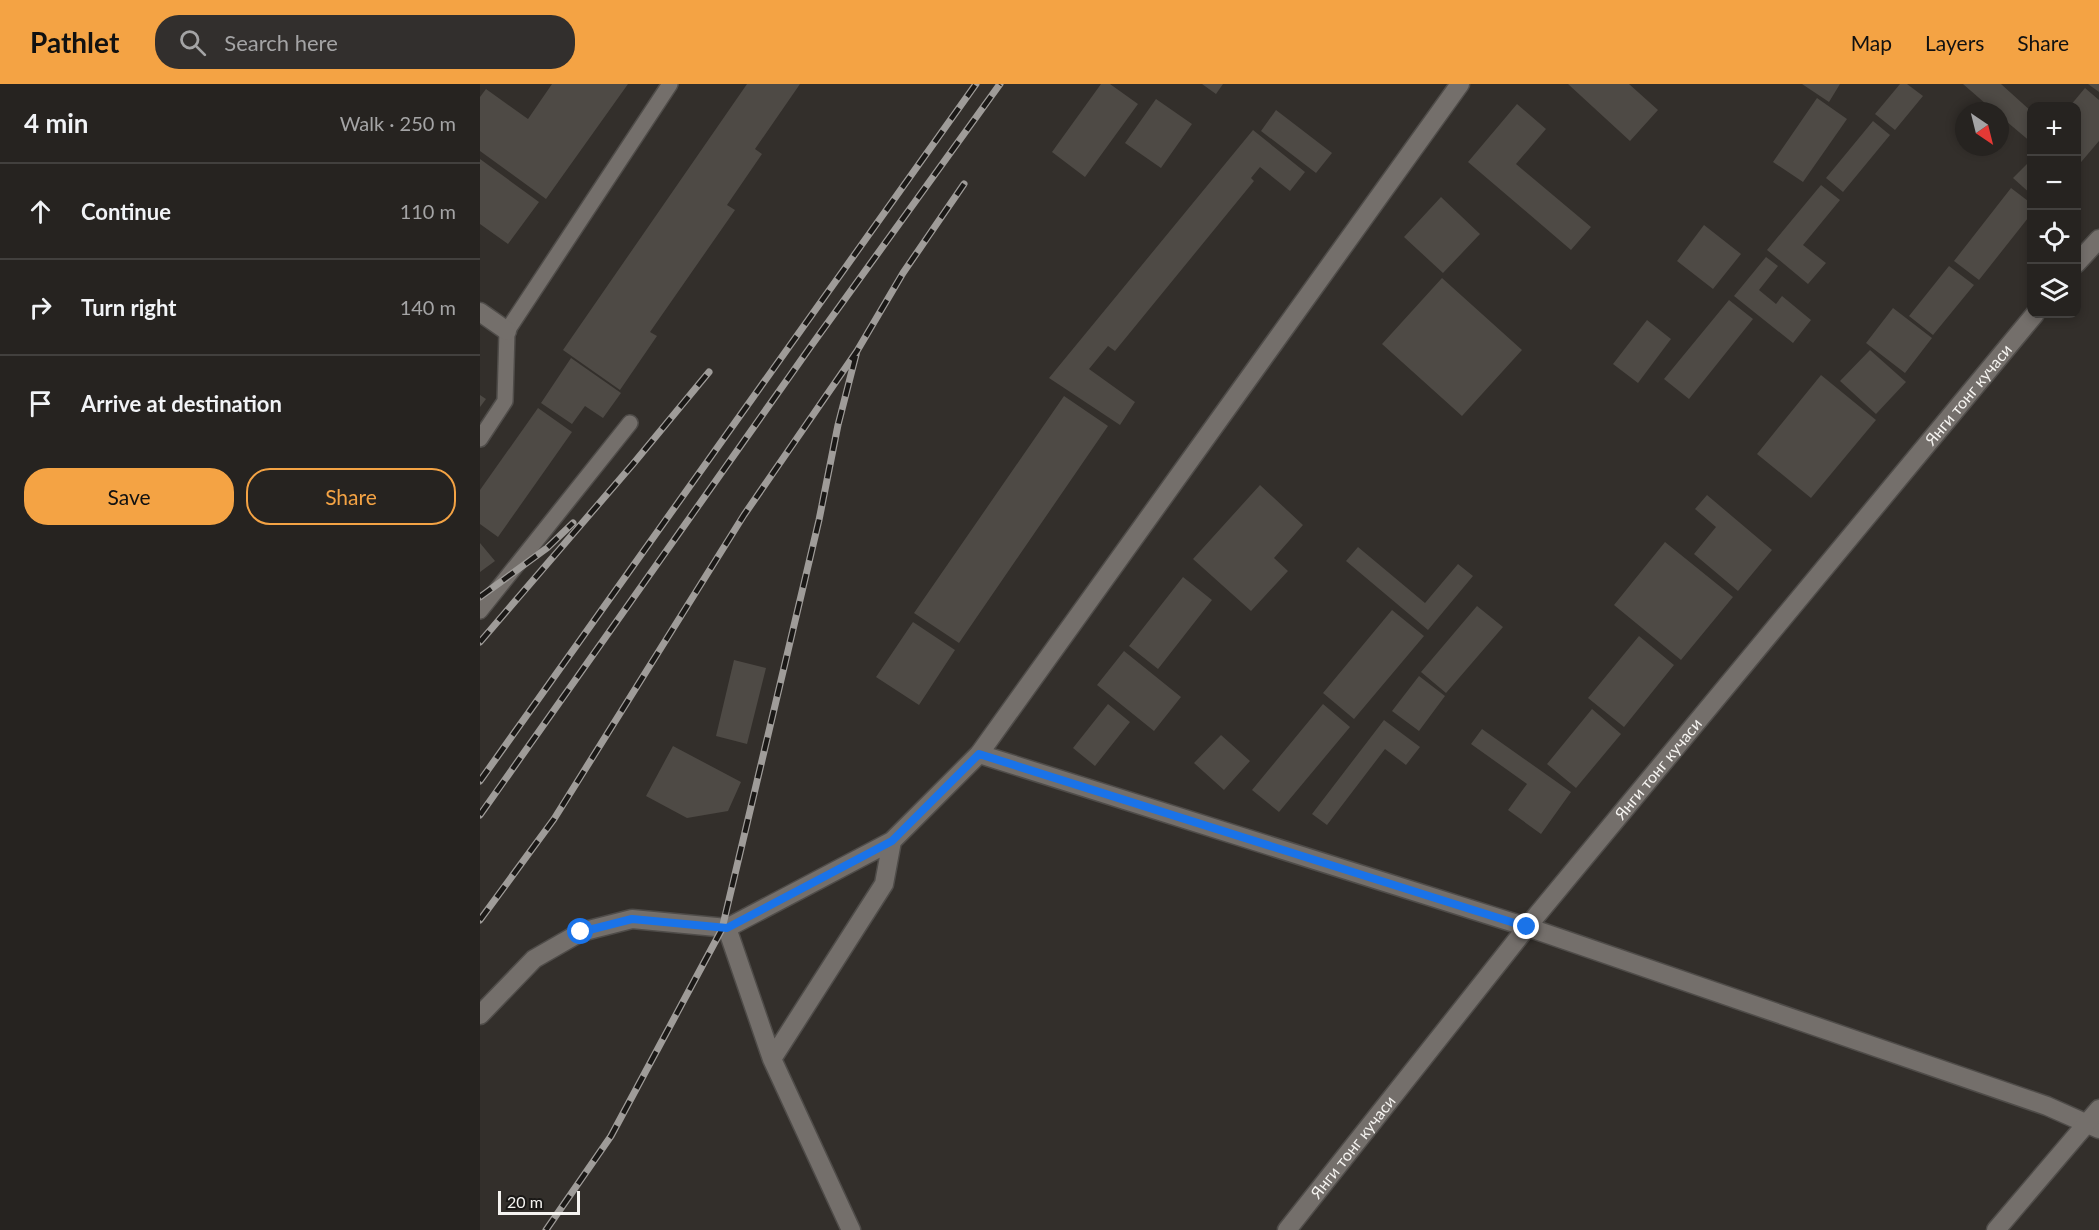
<!DOCTYPE html>
<meta charset="utf-8">
<style>
:root{--surface:#262320;--page:#322f2d;--text:#f1f3f6;--muted:#a4a4a5;--line:#42403e;--accent:#f4a344}
body{margin:0;font-family:Lato,sans-serif;background:var(--page);color:var(--text)}
.controls{position:absolute;right:18px;top:18px;display:grid;overflow:hidden;border-radius:12px;box-shadow:0 3px 9px #0003}
.controls button{width:54px;height:54px;display:grid;place-items:center;padding:0;border:0;border-bottom:2px solid var(--line);background:var(--surface);color:var(--text);font:30px sans-serif}
.compass{position:absolute;left:1475px;top:18px;width:54px;height:54px;border-radius:50%;background:var(--surface);box-shadow:0 3px 9px #0003;rotate:145deg}
.scale{position:absolute;left:18px;bottom:15px;width:82px;box-sizing:border-box;padding-left:6px;border:3px solid #f5f3f0;border-top:0;font-size:16px;line-height:21px;white-space:nowrap;color:#f5f3f0;-webkit-text-stroke:4px #1a1816;paint-order:stroke}
.stop{position:absolute;width:18px;height:18px;margin:-14px;border:4px solid #1a73e8;border-radius:50%;background:#fff}
.stop.end{background:#1a73e8;border-color:#fff;box-shadow:0 2px 6px #0008}
.list{margin:0;padding:0;list-style:none}
h2{display:flex;justify-content:space-between;align-items:center;height:78px;margin:0;padding:0 24px;font-size:26px}
h2 small{font-size:20px;font-weight:400;color:var(--muted)}
.list li{display:grid;grid-template-columns:39px 1fr auto;gap:18px;align-items:center;box-sizing:border-box;height:96px;padding:0 24px;border-top:2px solid var(--line)}
.list b{display:block;font-size:22px;white-space:nowrap}
.list em{font-size:20px;font-style:normal;color:var(--muted)}
.actions{display:flex;gap:12px;padding:18px 24px}
.actions a{flex:1;padding:14px 0;border:2px solid var(--accent);border-radius:24px;text-align:center;font-size:21px;color:var(--accent)}
.actions .main{background:var(--accent);color:#111}
.icon{flex:none;width:33px;height:33px;fill:none;stroke:currentColor;stroke-width:2;stroke-linecap:round;stroke-linejoin:round}
.map{position:relative;flex:none;width:1619px;height:1146px;overflow:hidden}
header{display:flex;align-items:center;gap:36px;box-sizing:border-box;height:84px;padding:0 30px;background:var(--accent);color:#111}
header strong{font-size:28px}
nav{display:flex;gap:33px;margin-inline-start:auto;font-size:21px}
.search{width:420px;height:54px;background:var(--page);display:flex;align-items:center;gap:15px;box-sizing:border-box;padding:0 21px;border-radius:24px;color:var(--muted);font-size:22px}
main{display:flex}
aside{flex:1;background:var(--surface)}
.map>svg:first-child{display:block}
.building{fill:#4e4a45}
.lines{fill:none;stroke-linecap:round;stroke-linejoin:round}
.lane-casing{stroke:#4f4c49;stroke-width:18}
.street-casing{stroke:#4f4c49;stroke-width:21}
.secondary-casing{stroke:#4f4c49;stroke-width:21}
.lane{stroke:#746f6b;stroke-width:15}
.street{stroke:#746f6b;stroke-width:18}
.secondary{stroke:#746f6b;stroke-width:18}
.rail-casing{stroke:#9f9c99;stroke-width:7}
.rail{stroke:#1a1816;stroke-width:4.5;stroke-dasharray:14;stroke-linecap:butt}
.route{stroke:#1a73e8;stroke-width:8}
.labels{text-anchor:middle;stroke-width:5;stroke-linejoin:round;paint-order:stroke}
.street-label{font-size:16px;fill:#f5f3f0;stroke:#1a1816}
</style>
<header>
<strong>Pathlet</strong>
<div class="search"><svg class="icon" aria-label="search" viewBox="0 0 24 24"><circle cx="10" cy="10" r="6"/><path d="M15 15l6 6"/></svg>Search here</div>
<nav><a>Map</a><a>Layers</a><a>Share</a></nav>
</header>
<main>
<aside>
<h2>4 min<small>Walk · 250 m</small></h2>
<ul class="list">
<li><svg class="icon" aria-label="ahead" viewBox="0 0 24 24"><path d="M12 20V5M6 11l6-6 6 6"/></svg><div><b>Continue</b></div><em>110 m</em></li>
<li><svg class="icon" aria-label="right" viewBox="0 0 24 24"><path d="M7 20v-9h11M14 6l5 5-5 5"/></svg><div><b>Turn right</b></div><em>140 m</em></li>
<li><svg class="icon" aria-label="arrive" viewBox="0 0 24 24"><path d="M6 21V4h12l-3 4 3 4H6"/></svg><div><b>Arrive at destination</b></div></li>
</ul>
<div class="actions"><a class="main">Save</a><a>Share</a></div>
</aside>
<div class="map">
<svg width="1619" height="1146" viewBox="0 0 1619 1146">
<rect width="100%" height="100%" fill="#332f2b"/>
<path class="building" d="M 72,0 L 148,0 L 66,115 L 0,67 L 0,13 L 6,5 L 48,35 Z
M 267,0 L 320,0 L 275,65 L 282,70 L 247,121 L 255,126 L 170,248 L 177,252 L 140,306 L 83,266 Z
M 621,0 L 630,0 L 658,20 L 605,93 L 572,68 Z
M 722,0 L 743,0 L 736,10 Z
M 1088,0 L 1149,0 L 1178,26 L 1150,57 Z
M 1322,0 L 1360,0 L 1349,18 Z
M 1420,0 L 1427,0 L 1443,12 L 1415,46 L 1395,30 Z
M 1483,0 L 1521,0 L 1552,28 L 1552,59 L 1520,32 L 1520,27 L 1514,27 Z
M 1608,0 L 1619,0 L 1619,8 Z
M 1605,4 L 1619,16 L 1619,57 L 1596,84 L 1596,22 L 1590,22 Z
M 1337,14 L 1367,35 L 1323,98 L 1293,78 Z
M 676,15 L 712,40 L 681,84 L 645,59 Z
M 1037,20 L 1066,45 L 1036,80 L 1111,143 L 1091,166 L 988,78 Z
M 796,26 L 852,69 L 836,89 L 781,47 Z
M 1393,37 L 1410,51 L 1363,108 L 1346,94 Z
M 773,46 L 825,88 L 810,107 L 780,83 L 771,94 L 774,97 L 635,267 L 628,262 L 609,285 L 655,318 L 640,341 L 569,294 Z
M 0,75 L 59,118 L 28,160 L 0,140 Z
M 1552,75 L 1552,111 L 1533,94 Z
M 1341,101 L 1360,116 L 1323,161 L 1346,179 L 1328,200 L 1287,166 Z
M 1531,104 L 1552,120 L 1552,129 L 1499,196 L 1474,177 Z
M 961,113 L 1000,150 L 963,189 L 924,153 Z
M 1224,141 L 1261,170 L 1233,205 L 1197,177 Z
M 1286,173 L 1298,182 L 1279,206 L 1296,220 L 1302,212 L 1331,236 L 1313,259 L 1254,212 Z
M 1469,182 L 1494,201 L 1453,251 L 1429,232 Z
M 962,194 L 1042,266 L 982,332 L 902,260 Z
M 1249,216 L 1273,235 L 1209,315 L 1184,295 Z
M 1413,224 L 1452,254 L 1425,289 L 1386,259 Z
M 1167,236 L 1191,255 L 1158,299 L 1133,280 Z
M 1390,266 L 1426,298 L 1396,330 L 1360,297 Z
M 91,274 L 141,309 L 123,334 L 105,322 L 92,340 L 61,319 Z
M 1341,291 L 1396,336 L 1331,414 L 1277,370 Z
M 0,311 L 6,315 L 0,323 Z
M 584,312 L 628,342 L 479,559 L 434,529 Z
M 58,324 L 92,348 L 18,453 L 0,440 L 0,406 Z
M 780,401 L 823,441 L 794,474 L 808,487 L 771,527 L 713,475 Z
M 1227,411 L 1292,466 L 1258,507 L 1214,470 L 1236,443 L 1215,425 Z
M 1185,458 L 1253,513 L 1201,576 L 1134,521 Z
M 0,459 L 15,477 L 0,488 Z
M 878,463 L 945,519 L 978,480 L 993,492 L 948,546 L 866,477 Z
M 703,493 L 732,516 L 678,585 L 649,562 Z
M 997,522 L 1023,543 L 966,609 L 941,588 Z
M 912,526 L 944,552 L 874,635 L 843,609 Z
M 433,538 L 475,566 L 439,621 L 396,593 Z
M 1159,552 L 1194,581 L 1144,643 L 1108,614 Z
M 644,567 L 701,613 L 674,647 L 617,601 Z
M 254,576 L 286,584 L 267,660 L 236,652 Z
M 939,592 L 965,612 L 939,647 L 912,627 Z
M 628,620 L 650,638 L 615,682 L 593,664 Z
M 843,620 L 870,643 L 799,728 L 772,706 Z
M 1112,625 L 1141,650 L 1096,704 L 1067,680 Z
M 904,636 L 940,663 L 926,681 L 905,665 L 847,741 L 832,730 Z
M 1002,645 L 1091,708 L 1061,750 L 1028,726 L 1047,700 L 991,660 Z
M 741,651 L 770,677 L 744,706 L 714,679 Z
M 193,662 L 261,698 L 248,727 L 207,734 L 166,712 Z"/>
<g class="lines">
<g class="lane-casing">
<path id="lane" d="M 0,355 L 25,317 L 27,247 L 190,0
M 0,527 L 150,339"/>
</g>
<g class="street-casing">
<g id="street">
<path d="M 1596,180 L 1619,155"/>
<path d="M 499,670 L 1047,843 L 1567,1022 L 1619,1045"/>
<path id="s1" d="M 807,1146 L 1047,843 L 1555,230"/>
<path d="M 1516,1146 L 1619,1025"/>
</g>
</g>
<g class="secondary-casing">
<path id="secondary" d="M 0,228 L 27,247
M 247,844 L 292,975 L 371,1146
M 0,931 L 54,875 L 101,848 L 152,835 L 247,844 L 412,757 L 499,670 L 980,0
M 292,975 L 404,800 L 412,757"/>
</g>
<use href="#lane" class="lane"/>
<use href="#street" class="street"/>
<use href="#secondary" class="secondary"/>
<g class="rail-casing">
<path id="rail" d="M 0,513 L 67,464 L 93,439
M 0,558 L 153,380 L 229,288
M 0,697 L 496,0
M 0,731 L 331,262 L 520,0
M 0,836 L 74,735 L 264,431 L 377,267 L 423,189 L 484,100
M 66,1146 L 131,1052 L 242,845 L 339,436 L 358,341 L 377,267"/>
</g>
<use href="#rail" class="rail"/>
</g>
<g class="lines">
<path class="route" d="M 101,848 L 152,835 L 247,844 L 412,757 L 499,670 L 1047,843"/>
</g>
<g class="labels">
<g class="street-label">
<text dy="6" stroke="none"><textPath href="#s1" startOffset="1078">Янги тонг кучаси</textPath></text>
<text dy="6" stroke="none"><textPath href="#s1" startOffset="592">Янги тонг кучаси</textPath></text>
<text dy="6" stroke="none"><textPath href="#s1" startOffset="106">Янги тонг кучаси</textPath></text>
</g>
</g>
</svg>
<div class="controls">
<button>+</button>
<button>−</button>
<button><svg class="icon" aria-label="locate" viewBox="0 0 24 24"><circle cx="12" cy="12" r="6"/><path d="M12 2v4M12 18v4M2 12h4M18 12h4"/></svg></button>
<button><svg class="icon" aria-label="layers" viewBox="0 0 24 24"><path d="M12 4l9 5-9 5-9-5zM3 14l9 5 9-5"/></svg></button>
</div>
<svg class="compass" viewBox="-18 -18 36 36"><path d="M0-13l5 13h-10z" fill="#e53935"/><path d="M0 13l5-13h-10z" fill="#a4a4a5"/></svg>
<div class="scale">20 m</div>
<div class="stop" style="left:101px;top:848px"></div>
<div class="stop end" style="left:1047px;top:843px"></div>
</div>
</main>
